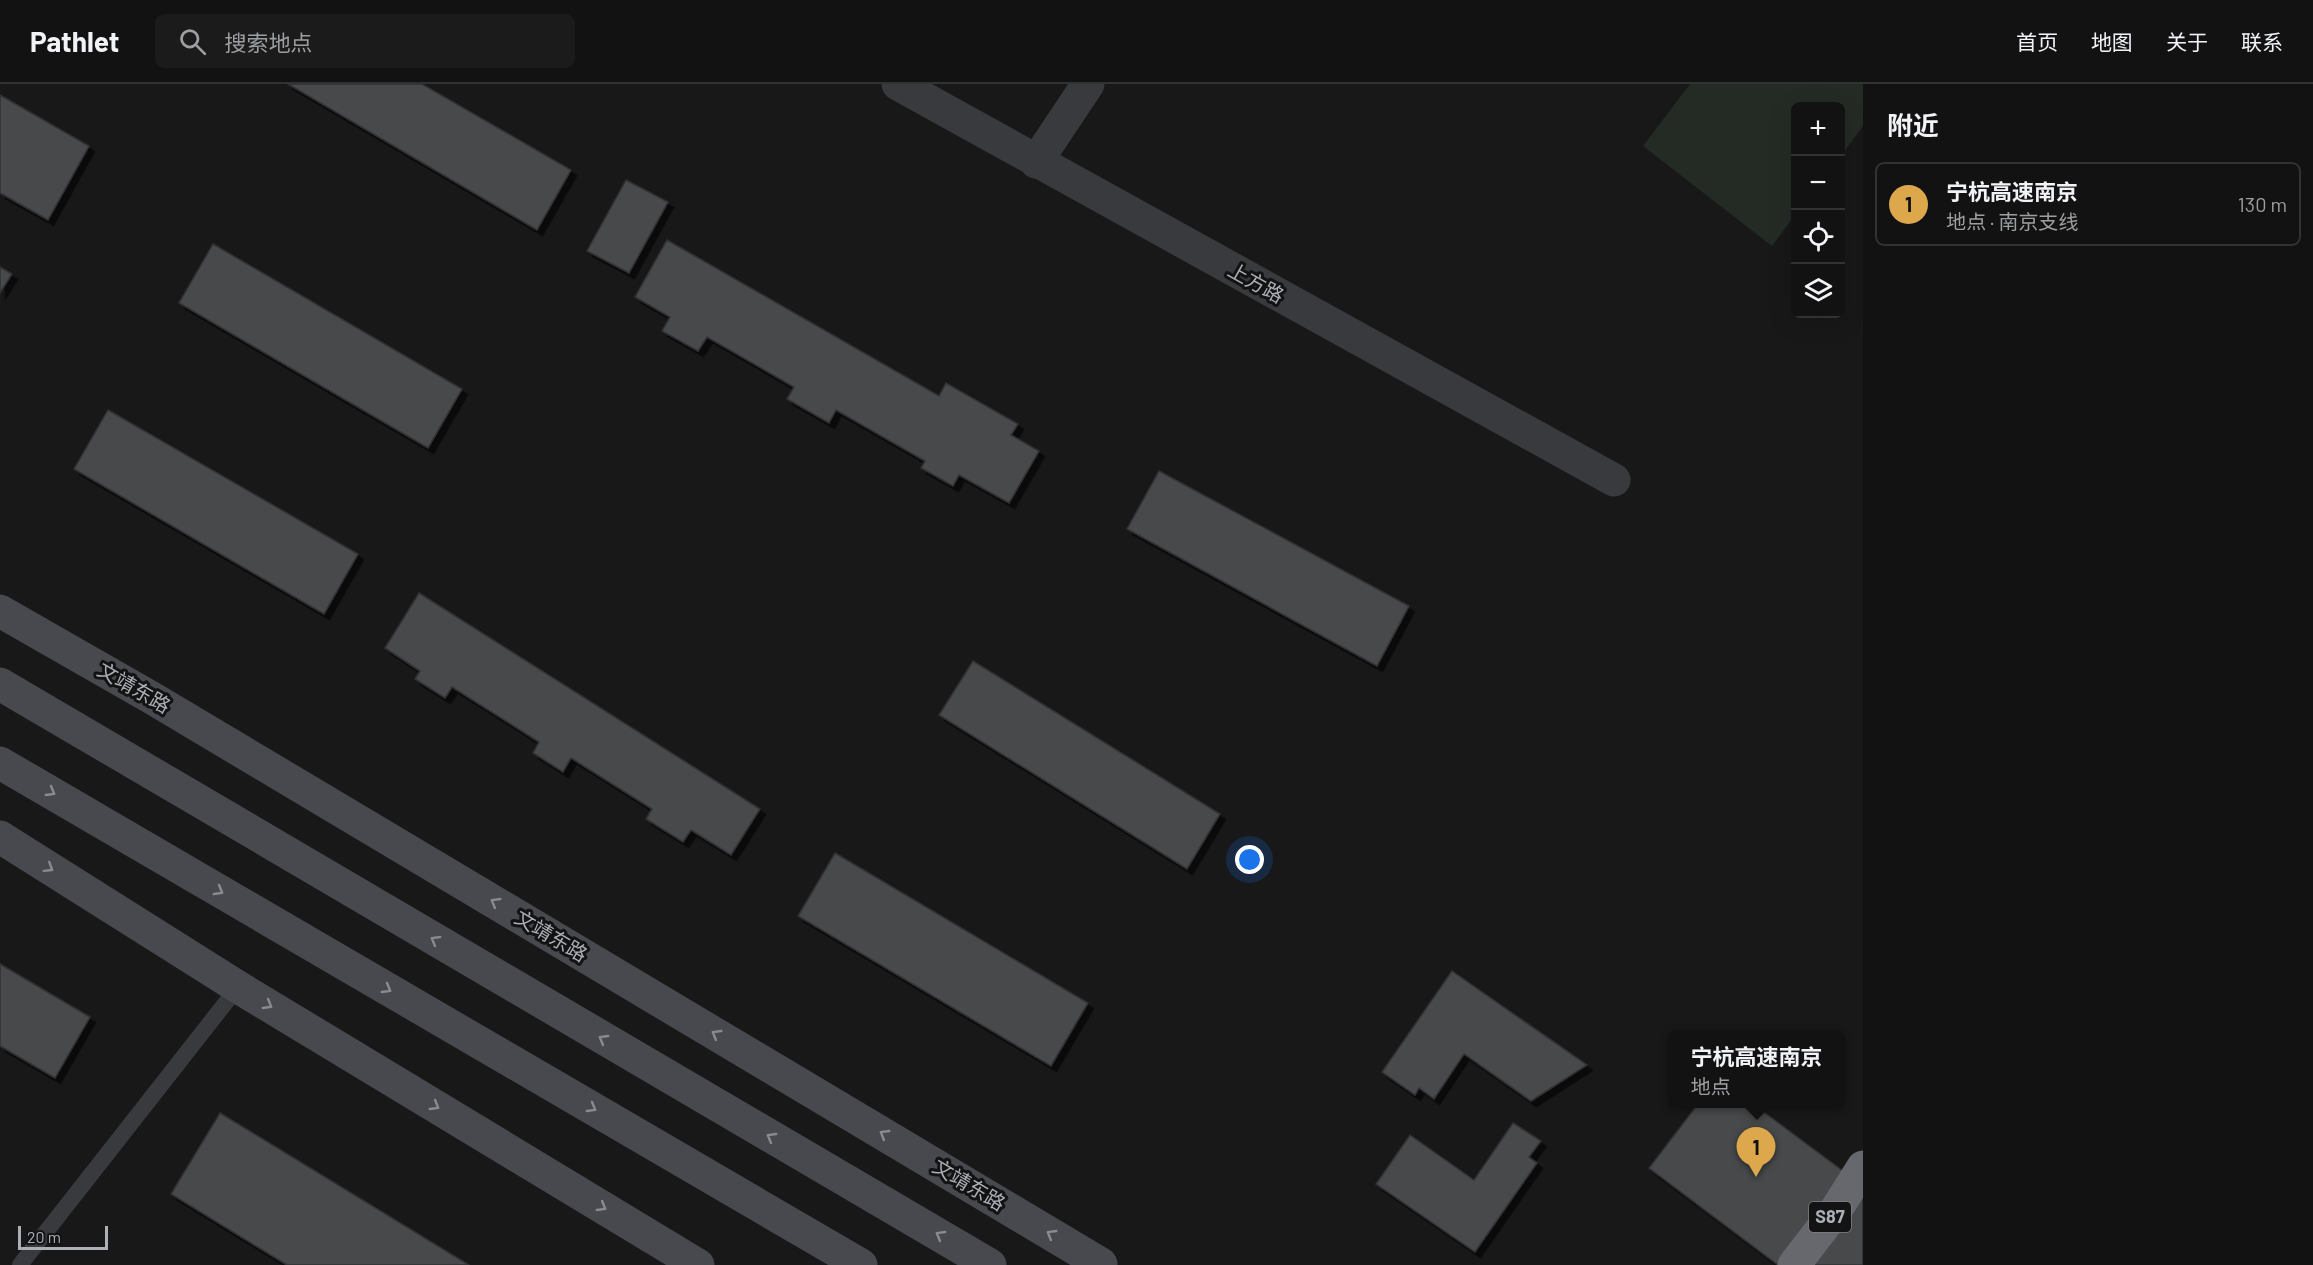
<!DOCTYPE html>
<html lang="zh">
<meta charset="utf-8">
<style>
:root{--surface:#121213;--page:#1b1b1c;--text:#f1f3f6;--muted:#9c9ea0;--line:#313233;--accent:#dda74c}
body{margin:0;font-family:Barlow,"Noto Sans SC",sans-serif;background:var(--page);color:var(--text)}
.controls{position:absolute;right:18px;top:18px;display:grid;overflow:hidden;border-radius:9px;box-shadow:0 6px 24px #0002}
.controls button{width:54px;height:54px;display:grid;place-items:center;padding:0;border:0;border-bottom:2px solid var(--line);background:var(--surface);color:var(--text);font:30px sans-serif}
.scale{position:absolute;left:18px;bottom:15px;width:90px;box-sizing:border-box;padding-left:6px;border:3px solid #abb0b7;border-top:0;font-size:16px;line-height:21px;white-space:nowrap;color:#abb0b7;-webkit-text-stroke:4px #131314;paint-order:stroke}
.you{position:absolute;left:1250px;top:776px;width:21px;height:21px;margin:-15px;border:4px solid #fff;border-radius:50%;background:#1a73e8;box-shadow:0 0 0 9px #1a73e833}
.badge{display:grid;place-items:center;width:39px;height:39px;border-radius:50%;background:var(--accent);color:#111;font-size:20px;font-weight:700}
.pin{position:absolute;translate:-50% -50px;filter:drop-shadow(0 2px 3px #0008)}
.pin::after{content:'';position:absolute;top:32px;width:21px;height:18px;background:inherit;clip-path:polygon(0 0,100% 0,50% 100%)}
.popup{position:absolute;left:1668px;top:946px;width:177px;height:78px;box-sizing:border-box;display:grid;place-content:center;border-radius:9px;background:var(--surface);filter:drop-shadow(0 2px 4px #0005);font-size:20px;white-space:nowrap;color:var(--muted)}
.popup b{font-size:22px;color:var(--text)}
.popup::after{content:'';position:absolute;left:50%;top:100%;margin-left:-12px;border:12px solid transparent;border-top-color:var(--surface)}
.list{margin:0;padding:0;list-style:none}
h2{display:flex;justify-content:space-between;align-items:center;height:78px;margin:0;padding:0 24px;font-size:26px}
h2 small{font-size:20px;font-weight:400;color:var(--muted)}
.list li{display:grid;grid-template-columns:39px 1fr auto;gap:18px;align-items:center;box-sizing:border-box;height:84px;margin:0 12px 12px;padding:0 12px;border:2px solid var(--line);border-radius:9px}
.list b{display:block;font-size:22px;white-space:nowrap}
.list p{margin:0;font-size:20px;white-space:nowrap;color:var(--muted)}
.list em{font-size:20px;font-style:normal;color:var(--muted)}
.icon{flex:none;width:33px;height:33px;fill:none;stroke:currentColor;stroke-width:2;stroke-linecap:round;stroke-linejoin:round}
.map{position:relative;flex:none;width:1863px;height:1181px;overflow:hidden}
header{display:flex;align-items:center;gap:36px;box-sizing:border-box;height:84px;padding:0 30px;background:var(--surface);border-bottom:2px solid var(--line)}
header strong{font-size:28px}
nav{display:flex;gap:33px;margin-inline-start:auto;font-size:21px}
.search{width:420px;height:54px;background:var(--page);display:flex;align-items:center;gap:15px;box-sizing:border-box;padding:0 21px;border-radius:9px;color:var(--muted);font-size:22px}
main{display:flex}
aside{flex:1;background:var(--surface)}
.map>svg:first-child{display:block}
.green{fill:#242b25}
.building{fill:#47484b;stroke:#323235;stroke-width:1.5;filter:url(#shadow)}
.lines{fill:none;stroke-linecap:round;stroke-linejoin:round}
.service{stroke:#393a3e;stroke-width:16}
.minor{stroke:#393a3e;stroke-width:33}
.tertiary{stroke:#393a3e;stroke-width:33}
.secondary{stroke:#47494e;stroke-width:33}
.motorway{stroke:#66686e;stroke-width:33}
.oneway{stroke:#888c92}
.labels{text-anchor:middle;stroke-width:6;stroke-linejoin:round;paint-order:stroke}
.shield{fill:#131314;stroke:#7d8186;stroke-width:1.5}
.shield-label{font-size:18px;font-weight:bold;fill:#abb0b7}
.street-label{font-size:20px;fill:#abb0b7;stroke:#131314}
</style>
<header>
<strong>Pathlet</strong>
<div class="search"><svg class="icon" aria-label="search" viewBox="0 0 24 24"><circle cx="10" cy="10" r="6"/><path d="M15 15l6 6"/></svg>搜索地点</div>
<nav><a>首页</a><a>地图</a><a>关于</a><a>联系</a></nav>
</header>
<main>
<div class="map">
<svg width="1863" height="1181" viewBox="0 0 1863 1181">
<defs>
<filter id="shadow"><feDropShadow dx="5.5" dy="5.5" stdDeviation="0" flood-color="#0009"/></filter>
</defs>
<rect width="100%" height="100%" fill="#181819"/>
<path class="green" d="M 1690,0 L 1863,0 L 1863,42 L 1841,72 L 1840,22 L 1796,22 L 1795,131 L 1772,162 L 1643,62 Z"/>
<path class="building" d="M 288,0 L 422,0 L 571,86 L 537,146 Z
M 0,11 L 89,62 L 48,136 L 0,109 Z
M 626,96 L 668,118 L 629,189 L 587,167 Z
M 667,156 L 939,312 L 946,299 L 1018,340 L 1011,351 L 1039,367 L 1009,419 L 959,391 L 953,402 L 921,384 L 925,377 L 836,326 L 829,339 L 787,315 L 794,303 L 707,253 L 698,267 L 662,247 L 670,233 L 635,213 Z
M 213,160 L 462,305 L 428,364 L 179,219 Z
M 0,183 L 12,190 L 0,209 Z
M 108,326 L 358,470 L 324,530 L 74,385 Z
M 1159,387 L 1409,522 L 1377,582 L 1127,445 Z
M 419,509 L 760,725 L 731,771 L 691,746 L 683,758 L 646,735 L 652,725 L 571,674 L 563,688 L 533,669 L 539,658 L 452,603 L 445,614 L 415,595 L 420,587 L 385,564 Z
M 973,577 L 1220,730 L 1187,785 L 939,631 Z
M 835,769 L 1088,919 L 1051,982 L 798,832 Z
M 0,880 L 90,933 L 55,994 L 0,962 Z
M 1452,887 L 1587,981 L 1531,1017 L 1464,970 L 1434,1015 L 1419,1004 L 1415,1011 L 1382,988 Z
M 1698,1020 L 1753,1020 L 1863,1102 L 1863,1181 L 1778,1181 L 1649,1084 Z
M 220,1029 L 469,1181 L 287,1181 L 171,1110 Z
M 1513,1039 L 1541,1057 L 1529,1073 L 1537,1079 L 1475,1168 L 1376,1100 L 1410,1051 L 1474,1096 Z"/>
<g class="lines">
<path class="service" d="M 20,1181 L 238,903"/>
<path class="minor" d="M 1036,78 L 1088,0"/>
<path class="tertiary" d="M 898,0 L 1614,396"/>
<path class="secondary" d="M 0,527 L 152,614 L 1101,1180
M 0,600 L 990,1181
M 0,679 L 861,1181
M 0,753 L 238,903 L 698,1181"/>
<path class="motorway" d="M 1794,1181 L 1834,1129 L 1863,1083"/>
</g>
<defs><path id="oneway-chevron" d="M-2-3.5L2.5 0L-2 3.5" fill="none" stroke-width="1.6" stroke-linecap="round" stroke-linejoin="round" transform="scale(1.5)"/></defs>
<g class="oneway">
<use href="#oneway-chevron" transform="translate(51 708) rotate(30)"/>
<use href="#oneway-chevron" transform="translate(49 784) rotate(32)"/>
<use href="#oneway-chevron" transform="translate(219 807) rotate(30)"/>
<use href="#oneway-chevron" transform="translate(495 818) rotate(-149)"/>
<use href="#oneway-chevron" transform="translate(435 856) rotate(-150)"/>
<use href="#oneway-chevron" transform="translate(387 905) rotate(30)"/>
<use href="#oneway-chevron" transform="translate(268 921) rotate(31)"/>
<use href="#oneway-chevron" transform="translate(716 950) rotate(-149)"/>
<use href="#oneway-chevron" transform="translate(603 955) rotate(-150)"/>
<use href="#oneway-chevron" transform="translate(435 1022) rotate(31)"/>
<use href="#oneway-chevron" transform="translate(592 1024) rotate(30)"/>
<use href="#oneway-chevron" transform="translate(884 1050) rotate(-149)"/>
<use href="#oneway-chevron" transform="translate(771 1053) rotate(-150)"/>
<use href="#oneway-chevron" transform="translate(602 1123) rotate(31)"/>
<use href="#oneway-chevron" transform="translate(1051 1150) rotate(-149)"/>
<use href="#oneway-chevron" transform="translate(940 1151) rotate(-150)"/>
</g>
<g class="labels">
<rect class="shield" x="1809" y="1118" width="42" height="30" rx="4.5"/>
<g class="shield-label">
<text x="1830" y="1139">S87</text>
</g>
<g class="street-label">
<text transform="translate(1256 199) rotate(29)" y="7">上方路</text>
<text transform="translate(134 604) rotate(30)" y="7">文靖东路</text>
<text transform="translate(551 852) rotate(31)" y="7">文靖东路</text>
<text transform="translate(969 1101) rotate(31)" y="7">文靖东路</text>
</g>
</g>
</svg>
<div class="controls">
<button>+</button>
<button>−</button>
<button><svg class="icon" aria-label="locate" viewBox="0 0 24 24"><circle cx="12" cy="12" r="6"/><path d="M12 2v4M12 18v4M2 12h4M18 12h4"/></svg></button>
<button><svg class="icon" aria-label="layers" viewBox="0 0 24 24"><path d="M12 4l9 5-9 5-9-5zM3 14l9 5 9-5"/></svg></button>
</div>
<div class="scale">20 m</div>
<div class="you"></div>
<div class="pin badge" style="left:1756px;top:1093px">1</div>
<div class="popup"><b>宁杭高速南京</b>地点</div>
</div>
<aside>
<h2>附近<small></small></h2>
<ul class="list">
<li><span class="badge">1</span><div><b>宁杭高速南京</b><p>地点 · 南京支线</p></div><em>130 m</em></li>
</ul>
</aside>
</main>
